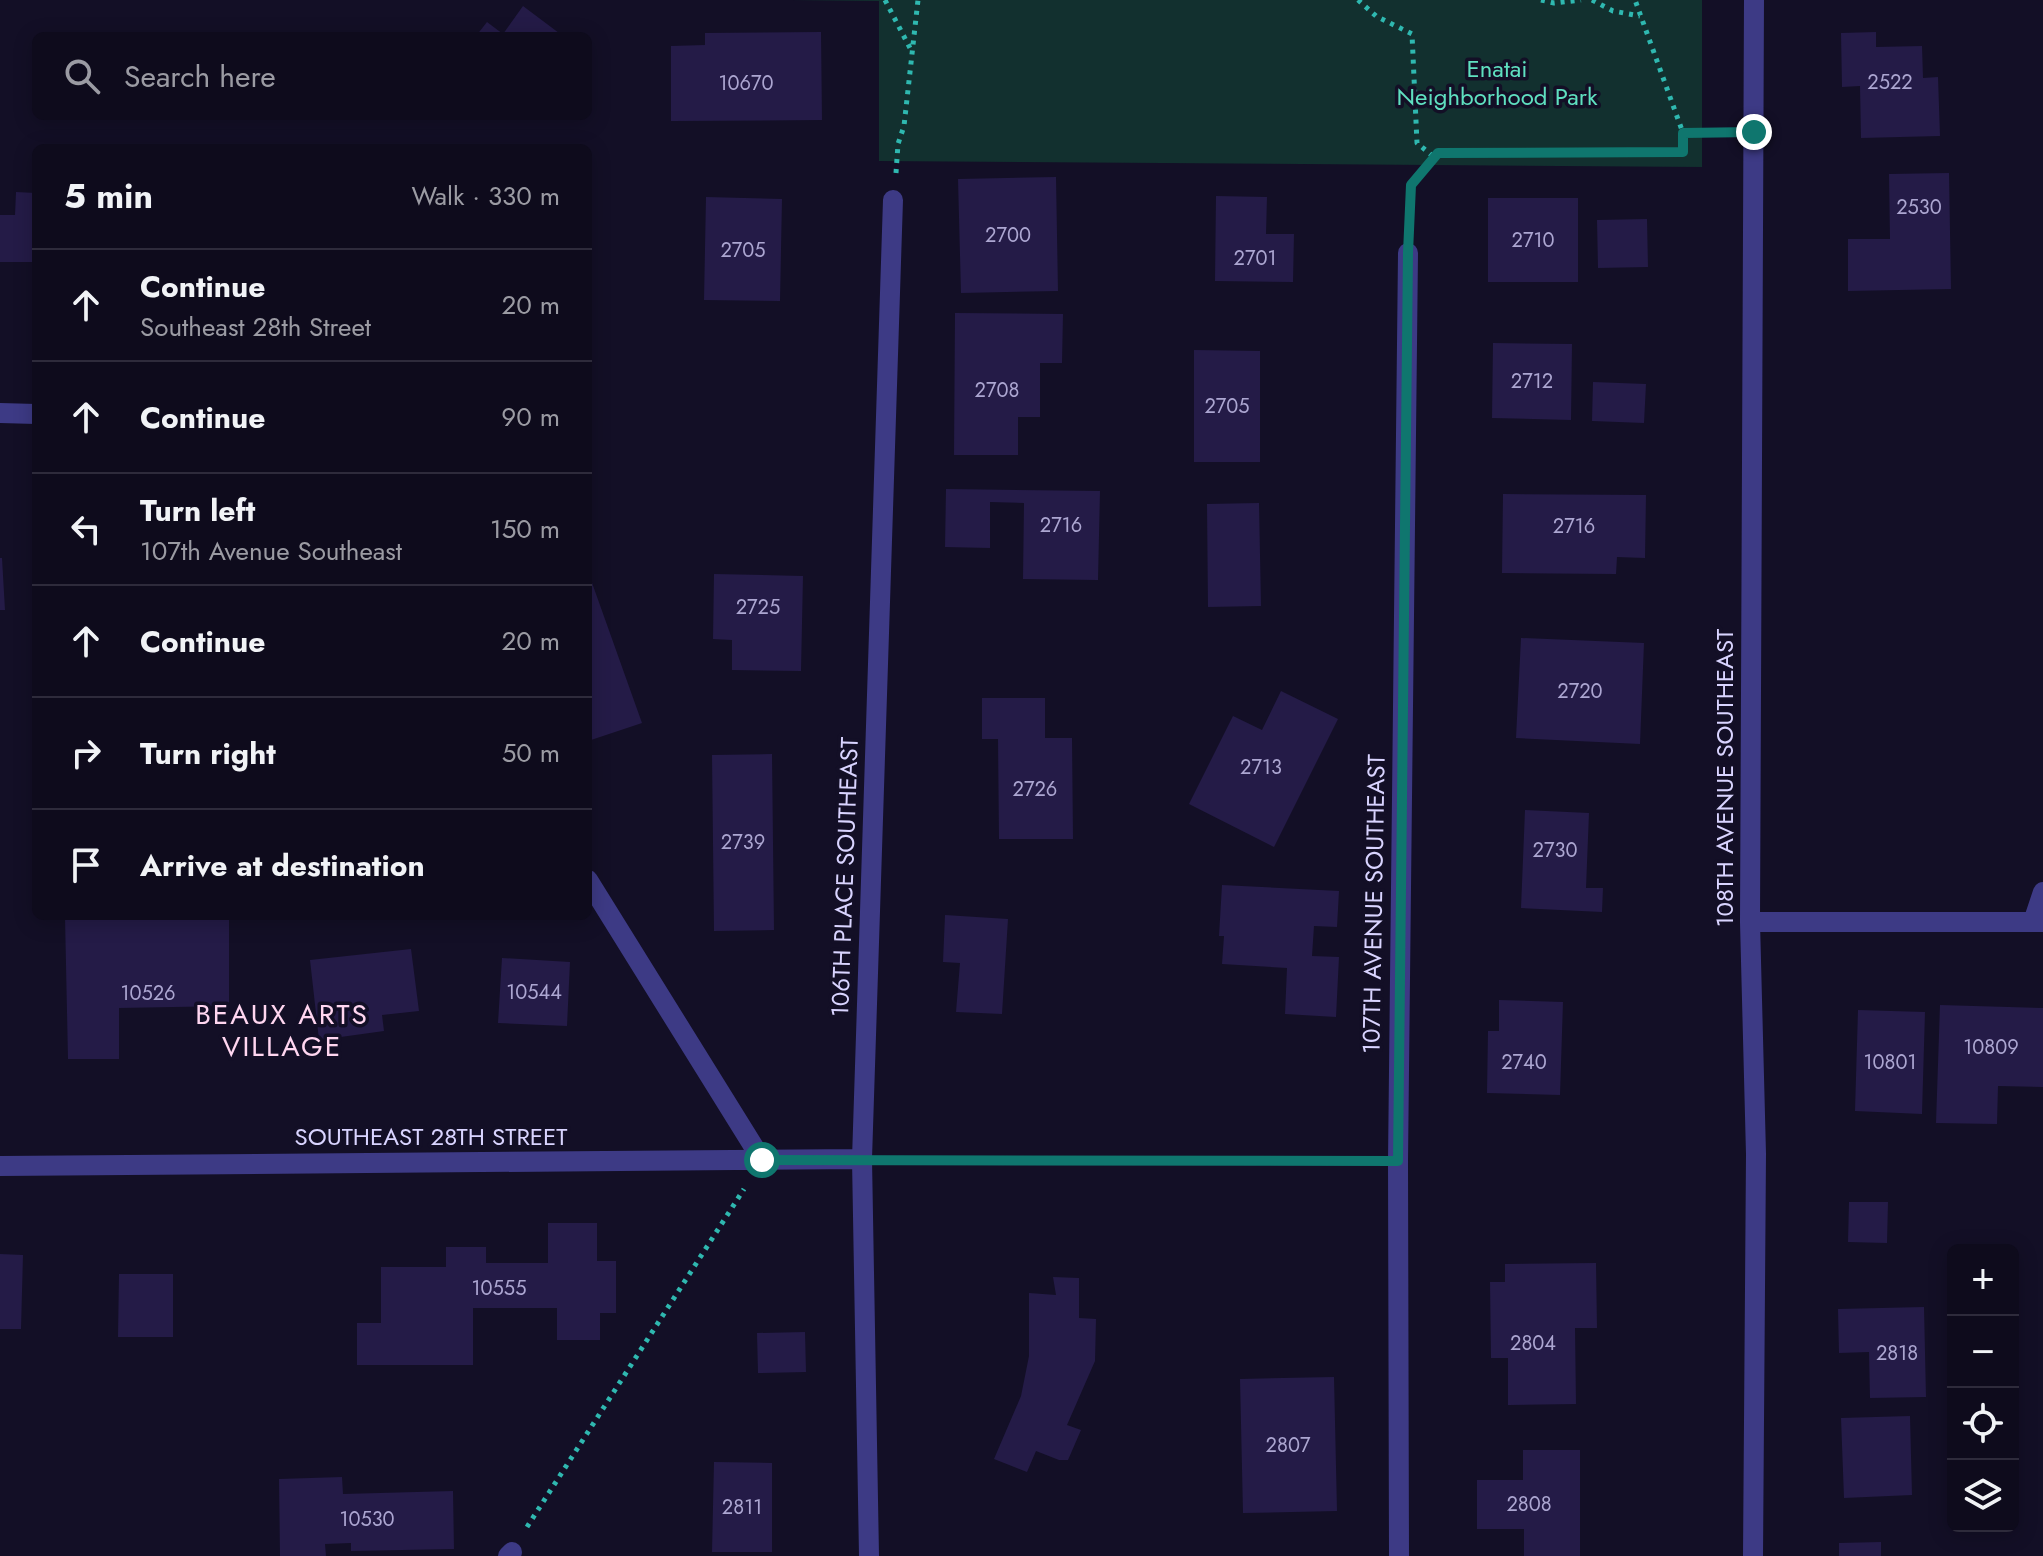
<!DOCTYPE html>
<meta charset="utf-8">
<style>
:root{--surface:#0e0b1c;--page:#1c1929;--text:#f1f3f6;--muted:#9b9ba3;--line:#2e2b3b}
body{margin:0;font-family:Jost,sans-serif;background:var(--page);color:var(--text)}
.controls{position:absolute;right:24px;bottom:24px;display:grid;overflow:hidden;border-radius:12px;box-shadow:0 4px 20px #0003}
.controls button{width:72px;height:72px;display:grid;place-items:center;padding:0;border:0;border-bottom:2px solid var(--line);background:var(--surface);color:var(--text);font:40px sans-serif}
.stop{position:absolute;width:24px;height:24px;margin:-18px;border:6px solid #0f766e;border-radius:50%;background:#fff}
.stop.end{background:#0f766e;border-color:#fff;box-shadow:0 2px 8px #0008}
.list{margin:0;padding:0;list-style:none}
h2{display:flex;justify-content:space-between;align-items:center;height:104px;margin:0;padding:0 32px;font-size:34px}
h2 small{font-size:26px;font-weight:400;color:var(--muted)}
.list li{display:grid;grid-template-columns:52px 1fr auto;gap:24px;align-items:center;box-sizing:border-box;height:112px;padding:0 32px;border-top:2px solid var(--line)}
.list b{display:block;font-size:30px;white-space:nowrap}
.list p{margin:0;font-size:26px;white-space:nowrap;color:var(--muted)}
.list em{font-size:26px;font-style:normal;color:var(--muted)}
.icon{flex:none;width:44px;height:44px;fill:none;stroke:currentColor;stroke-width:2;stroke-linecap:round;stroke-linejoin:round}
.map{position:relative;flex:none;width:2043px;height:1556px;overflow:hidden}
.search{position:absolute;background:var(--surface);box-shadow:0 4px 20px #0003;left:32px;top:32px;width:560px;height:88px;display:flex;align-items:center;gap:20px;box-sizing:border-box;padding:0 28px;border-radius:12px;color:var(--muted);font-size:30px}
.panel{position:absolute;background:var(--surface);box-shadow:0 4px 20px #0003;left:32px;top:144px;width:560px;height:776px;border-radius:12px}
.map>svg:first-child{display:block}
.green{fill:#12302f}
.building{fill:#241b47}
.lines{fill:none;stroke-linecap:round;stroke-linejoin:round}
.path{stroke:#2fb8b0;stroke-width:5;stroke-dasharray:4 6;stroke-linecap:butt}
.minor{stroke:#3d3a85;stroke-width:20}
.route{stroke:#0f766e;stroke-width:10}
.labels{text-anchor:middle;stroke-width:7;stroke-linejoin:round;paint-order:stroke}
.number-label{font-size:20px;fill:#aca6d1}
.park-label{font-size:24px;fill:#5fe0c0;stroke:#130f26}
.street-label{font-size:24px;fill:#d9d4ff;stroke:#130f26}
.quarter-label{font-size:28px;letter-spacing:2px;fill:#ffd6f0;stroke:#130f26}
</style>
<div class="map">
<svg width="2043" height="1556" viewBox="0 0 2043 1556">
<rect width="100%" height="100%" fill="#130f26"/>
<path class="green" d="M 792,0 L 1702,0 L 1702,167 L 879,161 L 879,1 Z"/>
<path class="building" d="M 523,6 L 563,36 L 476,36 L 487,22 L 503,34 Z
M 821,32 L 822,120 L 671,121 L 671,46 L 705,45 L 705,33 Z
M 1876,32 L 1876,47 L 1922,46 L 1923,78 L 1938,77 L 1940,136 L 1861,138 L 1860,86 L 1842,87 L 1841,33 Z
M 1949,173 L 1951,289 L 1848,291 L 1848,239 L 1890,239 L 1889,174 Z
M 1056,177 L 1058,291 L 961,293 L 958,179 Z
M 16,192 L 36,193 L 36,262 L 0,262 L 0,215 L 15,215 Z
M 1216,196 L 1267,197 L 1266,234 L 1294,234 L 1293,282 L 1215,281 Z
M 706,197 L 782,199 L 780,301 L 704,300 Z
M 1488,198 L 1578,198 L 1578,282 L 1488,282 Z
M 1647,219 L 1648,267 L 1598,268 L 1597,220 Z
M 955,313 L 1063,314 L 1062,363 L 1040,363 L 1040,417 L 1018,417 L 1018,455 L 954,455 Z
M 1493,343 L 1572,344 L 1571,420 L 1492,418 Z
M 1194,350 L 1260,351 L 1260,462 L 1194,462 Z
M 1593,382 L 1646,384 L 1644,423 L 1592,421 Z
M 946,489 L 1100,491 L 1098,580 L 1023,579 L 1024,503 L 990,502 L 990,548 L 945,547 Z
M 1503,494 L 1646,495 L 1645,558 L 1617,557 L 1616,574 L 1502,573 Z
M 1259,503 L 1261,606 L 1208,607 L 1207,504 Z
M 0,558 L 2,558 L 5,610 L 0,610 Z
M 714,574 L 803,576 L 801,671 L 732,670 L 732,640 L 713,639 Z
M 591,580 L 642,723 L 588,741 L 588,581 Z
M 1521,638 L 1644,643 L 1640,744 L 1516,738 Z
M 1281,691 L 1338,719 L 1274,847 L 1189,804 L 1233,716 L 1262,730 Z
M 982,698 L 1045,698 L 1045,738 L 1072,738 L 1073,839 L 999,839 L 998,739 L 982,739 Z
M 772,754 L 774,930 L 714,931 L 712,755 Z
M 1525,810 L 1589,813 L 1586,888 L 1603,888 L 1602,912 L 1521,908 Z
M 1222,885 L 1339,891 L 1337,927 L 1314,926 L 1312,956 L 1339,957 L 1336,1017 L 1285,1014 L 1287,968 L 1222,964 L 1224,936 L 1219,936 Z
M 945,915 L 1008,919 L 1002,1014 L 956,1012 L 960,963 L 943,962 Z
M 190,916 L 229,916 L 229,1006 L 119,1008 L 119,1059 L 68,1059 L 65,917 Z
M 411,949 L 419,1011 L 382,1015 L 384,1031 L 319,1040 L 310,960 Z
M 502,958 L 570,962 L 567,1026 L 498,1023 Z
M 1499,1000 L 1563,1002 L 1560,1095 L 1487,1093 L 1488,1031 L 1499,1031 Z
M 1940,1005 L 2043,1008 L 2043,1087 L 1998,1086 L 1997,1124 L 1936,1123 Z
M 1858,1010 L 1925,1012 L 1922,1114 L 1855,1111 Z
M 1849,1202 L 1888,1202 L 1887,1243 L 1848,1242 Z
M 548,1223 L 597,1223 L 597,1261 L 616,1261 L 616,1313 L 600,1313 L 600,1340 L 557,1340 L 557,1308 L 473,1308 L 473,1365 L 357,1365 L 357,1323 L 381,1323 L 381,1267 L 446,1267 L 446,1247 L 486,1247 L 486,1263 L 548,1263 Z
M 0,1254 L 23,1255 L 21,1329 L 0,1329 Z
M 1596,1263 L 1597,1328 L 1575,1328 L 1576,1404 L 1508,1405 L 1508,1358 L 1491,1358 L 1490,1282 L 1505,1282 L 1505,1264 Z
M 119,1274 L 173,1274 L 173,1337 L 118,1337 Z
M 1053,1277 L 1079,1278 L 1079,1318 L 1096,1319 L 1095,1361 L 1067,1425 L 1081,1430 L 1068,1460 L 1059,1460 L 1036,1451 L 1027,1472 L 994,1459 L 1021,1396 L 1029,1356 L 1029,1293 L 1056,1295 Z
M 1924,1307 L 1926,1397 L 1870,1398 L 1869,1352 L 1839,1353 L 1838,1309 Z
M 805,1332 L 806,1372 L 758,1373 L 757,1333 Z
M 1334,1377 L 1337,1511 L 1243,1513 L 1240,1379 Z
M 1910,1416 L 1912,1495 L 1844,1498 L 1841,1418 Z
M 1523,1450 L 1580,1450 L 1580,1556 L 1524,1556 L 1524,1529 L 1477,1529 L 1477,1480 L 1523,1480 Z
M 714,1462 L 772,1463 L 772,1552 L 712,1552 Z
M 342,1477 L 343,1494 L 453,1491 L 454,1549 L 351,1551 L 351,1543 L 325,1544 L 326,1556 L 280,1556 L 279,1479 Z
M 1881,1542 L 1881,1556 L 1839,1556 L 1839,1543 Z"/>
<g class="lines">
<path class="path" d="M 885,0 L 911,50
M 1358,0 L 1376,16 L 1412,34 L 1417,143 L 1435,158
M 1541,0 L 1554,3 L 1581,0
M 1592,0 L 1613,11 L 1640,16
M 1683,133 L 1725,132
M 896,173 L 898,144 L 904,126 L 918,0
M 1409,224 L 1411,185 L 1438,153 L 1683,152 L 1683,133 L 1635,0
M 891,1159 L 1369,1161
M 527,1527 L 744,1189"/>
<path class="minor" d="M 0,413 L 36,414
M 588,880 L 762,1160
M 1750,922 L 2043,922
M 2033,922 L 2043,892
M 0,1166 L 862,1159
M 508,1556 L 512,1552
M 869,1556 L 862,1159 L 893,200
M 1399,1556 L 1398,1161 L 1408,253
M 1753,1556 L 1756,1154 L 1750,922 L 1754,0"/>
</g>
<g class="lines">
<path class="route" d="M 762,1160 L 1398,1161 L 1408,253 L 1411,185 L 1438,153 L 1683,152 L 1683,133 L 1754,132"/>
</g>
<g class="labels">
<g class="number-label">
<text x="1890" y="89">2522</text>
<text x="746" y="90">10670</text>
<text x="1919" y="214">2530</text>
<text x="1008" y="242">2700</text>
<text x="1533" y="247">2710</text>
<text x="743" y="257">2705</text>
<text x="1255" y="265">2701</text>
<text x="1532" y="388">2712</text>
<text x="997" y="397">2708</text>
<text x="1227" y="413">2705</text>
<text x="1061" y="532">2716</text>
<text x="1574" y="533">2716</text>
<text x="758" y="614">2725</text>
<text x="1580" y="698">2720</text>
<text x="1261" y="774">2713</text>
<text x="1035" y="796">2726</text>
<text x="743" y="849">2739</text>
<text x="1555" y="857">2730</text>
<text x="534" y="999">10544</text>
<text x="148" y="1000">10526</text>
<text x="1991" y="1054">10809</text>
<text x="1524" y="1069">2740</text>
<text x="1890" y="1069">10801</text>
<text x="499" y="1295">10555</text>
<text x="1533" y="1350">2804</text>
<text x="1897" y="1360">2818</text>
<text x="1288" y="1452">2807</text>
<text x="1529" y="1511">2808</text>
<text x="742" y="1514">2811</text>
<text x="367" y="1526">10530</text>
</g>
<g class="park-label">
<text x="1497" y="77">Enatai<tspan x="1497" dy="28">Neighborhood Park</tspan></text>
</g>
<g class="street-label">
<text transform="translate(1725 778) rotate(-90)" y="8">108TH AVENUE SOUTHEAST</text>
<text transform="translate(845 877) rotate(-88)" y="8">106TH PLACE SOUTHEAST</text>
<text transform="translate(1374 904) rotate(-89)" y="8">107TH AVENUE SOUTHEAST</text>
<text x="431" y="1145">SOUTHEAST 28TH STREET</text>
</g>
<g class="quarter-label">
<text x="282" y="1024">BEAUX ARTS<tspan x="282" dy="32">VILLAGE</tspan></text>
</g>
</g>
</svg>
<div class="controls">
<button>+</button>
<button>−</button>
<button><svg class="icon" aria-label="locate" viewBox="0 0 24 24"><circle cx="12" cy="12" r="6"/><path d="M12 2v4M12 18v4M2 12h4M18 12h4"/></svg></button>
<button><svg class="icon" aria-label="layers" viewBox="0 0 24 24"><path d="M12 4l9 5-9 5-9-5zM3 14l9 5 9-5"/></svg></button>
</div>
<div class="stop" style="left:762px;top:1160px"></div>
<div class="stop end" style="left:1754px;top:132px"></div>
<div class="search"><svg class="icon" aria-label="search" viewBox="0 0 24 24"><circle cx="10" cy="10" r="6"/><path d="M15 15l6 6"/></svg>Search here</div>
<section class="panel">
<h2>5 min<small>Walk · 330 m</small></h2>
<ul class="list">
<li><svg class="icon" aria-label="ahead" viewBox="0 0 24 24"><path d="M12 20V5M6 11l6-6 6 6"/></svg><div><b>Continue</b><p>Southeast 28th Street</p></div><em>20 m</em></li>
<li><svg class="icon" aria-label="ahead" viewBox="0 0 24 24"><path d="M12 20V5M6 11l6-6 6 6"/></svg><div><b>Continue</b></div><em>90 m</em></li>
<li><svg class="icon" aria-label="left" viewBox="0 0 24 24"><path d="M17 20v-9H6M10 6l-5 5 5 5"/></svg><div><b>Turn left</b><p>107th Avenue Southeast</p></div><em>150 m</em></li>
<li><svg class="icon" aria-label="ahead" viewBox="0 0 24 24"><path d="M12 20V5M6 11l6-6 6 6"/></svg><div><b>Continue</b></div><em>20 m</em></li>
<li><svg class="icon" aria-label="right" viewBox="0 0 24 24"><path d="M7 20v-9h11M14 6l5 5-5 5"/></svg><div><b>Turn right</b></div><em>50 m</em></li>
<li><svg class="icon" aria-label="arrive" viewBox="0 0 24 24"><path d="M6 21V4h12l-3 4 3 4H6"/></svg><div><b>Arrive at destination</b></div></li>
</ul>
</section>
</div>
